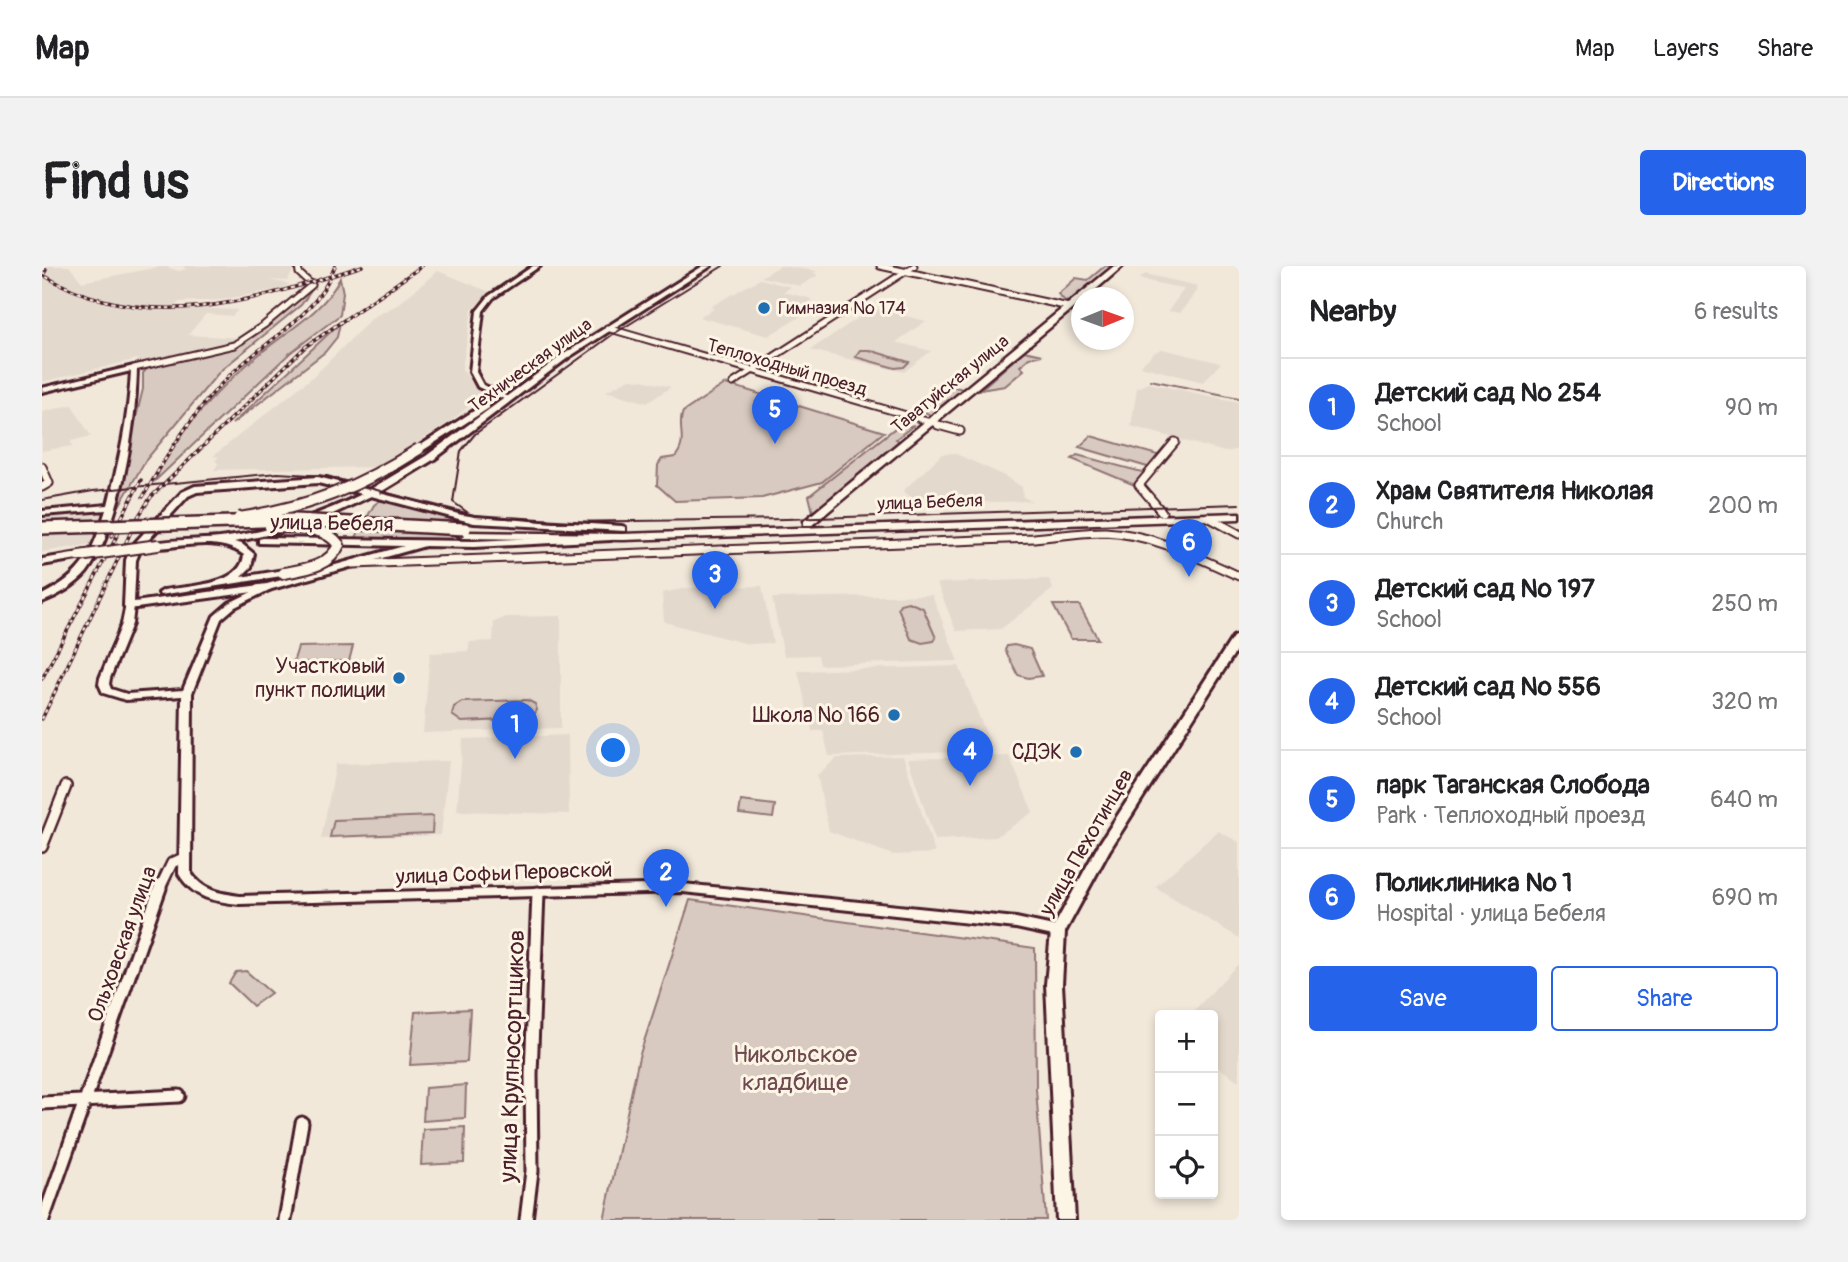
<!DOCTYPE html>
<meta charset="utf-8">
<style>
:root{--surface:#fff;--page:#f2f2f2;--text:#202124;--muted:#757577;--line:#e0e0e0;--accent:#2563eb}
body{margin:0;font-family:Pangolin,sans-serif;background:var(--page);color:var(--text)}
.controls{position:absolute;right:21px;bottom:21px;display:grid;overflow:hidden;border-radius:7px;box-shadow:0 4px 10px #0003}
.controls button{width:63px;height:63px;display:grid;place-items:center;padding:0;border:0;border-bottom:2px solid var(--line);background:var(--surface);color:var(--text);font:35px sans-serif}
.compass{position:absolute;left:1029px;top:21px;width:63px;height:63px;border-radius:50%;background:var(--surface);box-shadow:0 4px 10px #0003;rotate:89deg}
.you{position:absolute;left:572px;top:485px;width:24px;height:24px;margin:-18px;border:5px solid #fff;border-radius:50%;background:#1a73e8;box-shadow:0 0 0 10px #1a73e833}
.badge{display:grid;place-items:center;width:46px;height:46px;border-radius:50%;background:var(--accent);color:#fff;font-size:23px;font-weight:700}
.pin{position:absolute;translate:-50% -58px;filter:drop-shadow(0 2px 4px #0008)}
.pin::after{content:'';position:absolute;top:37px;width:24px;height:21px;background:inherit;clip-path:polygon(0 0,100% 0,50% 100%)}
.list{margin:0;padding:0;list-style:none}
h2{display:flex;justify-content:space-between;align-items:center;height:91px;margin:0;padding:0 28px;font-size:30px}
h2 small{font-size:23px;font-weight:400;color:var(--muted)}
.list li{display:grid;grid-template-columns:46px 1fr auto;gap:21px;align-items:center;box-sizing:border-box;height:98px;padding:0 28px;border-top:2px solid var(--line)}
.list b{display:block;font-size:26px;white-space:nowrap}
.list p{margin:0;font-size:23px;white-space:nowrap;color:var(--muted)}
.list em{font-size:23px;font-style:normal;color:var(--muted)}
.actions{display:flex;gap:14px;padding:21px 28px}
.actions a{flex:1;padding:16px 0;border:2px solid var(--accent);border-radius:7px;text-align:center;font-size:24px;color:var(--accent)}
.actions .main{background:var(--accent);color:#fff}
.icon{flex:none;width:38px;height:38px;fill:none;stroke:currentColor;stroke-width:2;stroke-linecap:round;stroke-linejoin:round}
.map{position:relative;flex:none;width:1197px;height:954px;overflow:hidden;border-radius:7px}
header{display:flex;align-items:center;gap:42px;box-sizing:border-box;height:98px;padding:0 35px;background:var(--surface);border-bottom:2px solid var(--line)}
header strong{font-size:33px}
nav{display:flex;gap:38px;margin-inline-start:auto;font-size:24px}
.intro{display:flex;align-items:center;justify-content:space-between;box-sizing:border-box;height:168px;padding:0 42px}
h1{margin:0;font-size:49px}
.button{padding:18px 32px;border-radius:7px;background:var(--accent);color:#fff;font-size:24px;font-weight:700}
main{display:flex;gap:42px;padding:0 42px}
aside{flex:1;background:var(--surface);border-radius:7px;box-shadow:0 4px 10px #0003}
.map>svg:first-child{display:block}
.built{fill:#e4d9cd}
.green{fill:#d8cac0;stroke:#917476;stroke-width:2}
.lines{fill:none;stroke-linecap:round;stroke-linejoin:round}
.stream{stroke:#8b6d6f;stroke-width:2}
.minor-far3-casing{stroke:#4a1f2b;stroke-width:9}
.minor-far2-casing{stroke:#4a1f2b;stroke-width:11}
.minor-far1-casing{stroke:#4a1f2b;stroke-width:14}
.minor-casing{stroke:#4a1f2b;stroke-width:17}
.tertiary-casing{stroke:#4a1f2b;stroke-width:6}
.secondary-casing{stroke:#4a1f2b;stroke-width:6}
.primary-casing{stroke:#4a1f2b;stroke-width:5}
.minor-far3{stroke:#fcf5e5;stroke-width:5}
.minor-far2{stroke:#fcf5e5;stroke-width:7}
.minor-far1{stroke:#fcf5e5;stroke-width:9}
.minor{stroke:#fcf5e5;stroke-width:11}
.tertiary{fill:#fcf5e5;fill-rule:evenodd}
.secondary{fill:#fcf5e5;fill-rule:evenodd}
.primary{fill:#fcf5e5;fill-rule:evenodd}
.tram{stroke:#4a1f2b;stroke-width:2}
.rail-casing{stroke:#4a1f2b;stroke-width:3.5}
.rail{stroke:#fcf5e5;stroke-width:2;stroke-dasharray:3.5;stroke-linecap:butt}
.secondary-bridge-casing{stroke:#4a1f2b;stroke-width:14;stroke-linecap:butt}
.primary-bridge-casing{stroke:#4a1f2b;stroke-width:16;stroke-linecap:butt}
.secondary-bridge{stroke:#fcf5e5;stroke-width:10}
.primary-bridge{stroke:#fcf5e5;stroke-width:11}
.poi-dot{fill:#1f6fb2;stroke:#fcf5e5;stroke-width:2.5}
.labels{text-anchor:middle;stroke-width:6;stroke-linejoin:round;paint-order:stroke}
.far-poi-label{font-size:18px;fill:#4a1f2b;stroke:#fcf5e5;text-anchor:start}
.far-street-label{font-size:18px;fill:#4a1f2b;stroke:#fcf5e5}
.street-label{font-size:21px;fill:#4a1f2b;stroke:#fcf5e5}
.poi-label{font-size:21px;fill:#4a1f2b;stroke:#fcf5e5;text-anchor:end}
.near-park-label{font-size:24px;fill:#6e4a50;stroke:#fcf5e5}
.near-street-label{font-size:24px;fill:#4a1f2b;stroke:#fcf5e5}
</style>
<header>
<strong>Map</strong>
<nav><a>Map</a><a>Layers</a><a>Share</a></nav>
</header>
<div class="intro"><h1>Find us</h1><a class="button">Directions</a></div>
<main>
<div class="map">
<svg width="1197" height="954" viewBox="0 0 1197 954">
<rect width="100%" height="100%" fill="#f1e8da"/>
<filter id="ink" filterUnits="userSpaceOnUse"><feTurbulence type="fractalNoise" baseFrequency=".0143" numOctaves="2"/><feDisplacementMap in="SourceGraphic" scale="14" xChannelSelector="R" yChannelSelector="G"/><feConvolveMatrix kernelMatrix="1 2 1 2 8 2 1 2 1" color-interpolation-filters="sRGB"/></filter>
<g filter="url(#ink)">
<path class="built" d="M 0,0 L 27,0 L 40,16 L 122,0 L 137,5 L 144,3 L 141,0 L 254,0 L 245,15 L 226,14 L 248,18 L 238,23 L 179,34 L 137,36 L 132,41 L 196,44 L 190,50 L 164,48 L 146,69 L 203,72 L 183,81 L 107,97 L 94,97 L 96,93 L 0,116 Z
M 738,0 L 775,5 L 771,7 L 776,9 L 758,20 L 719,11 Z
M 396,5 L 448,26 L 430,44 L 420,103 L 440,130 L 406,157 L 338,201 L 172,204 L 176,198 L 173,194 L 177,191 L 171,190 L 273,109 L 331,51 L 355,39 Z
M 1103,8 L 1156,20 L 1154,23 L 1156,24 L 1138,47 L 1126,45 L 1142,23 L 1097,13 Z
M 718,13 L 749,21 L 741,26 L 770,33 L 767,36 L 778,39 L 726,70 L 657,51 L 672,43 L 668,41 Z
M 831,42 L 884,55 L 854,76 L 889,85 L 862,106 L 768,84 Z
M 1120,83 L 1179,97 L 1161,116 L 1098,100 L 1113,86 Z
M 588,113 L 600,114 L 629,121 L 605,137 L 564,125 Z
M 1106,117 L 1197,136 L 1197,183 L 1183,186 L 1089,160 L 1095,122 Z
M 30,139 L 49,170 L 29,175 L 30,180 L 0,185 L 0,146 Z
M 912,187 L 961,209 L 980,221 L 981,231 L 990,235 L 878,238 L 861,225 L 900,188 Z
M 62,245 L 50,278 L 0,286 L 0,250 Z
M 1007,313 L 1011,323 L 959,363 L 914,365 L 895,317 Z
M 720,320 L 731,377 L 706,378 L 622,356 L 620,327 L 645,322 Z
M 890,329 L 916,395 L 778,399 L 776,389 L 742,390 L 730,332 Z
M 519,350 L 519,462 L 381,467 L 388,387 L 426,385 L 428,376 L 451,375 L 452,356 L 464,351 Z
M 917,400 L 951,485 L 787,490 L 781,465 L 770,465 L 756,405 Z
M 526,469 L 527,548 L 415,545 L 421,473 Z
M 861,490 L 893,587 L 851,589 L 787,565 L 775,509 L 795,492 Z
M 967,490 L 991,546 L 954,571 L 893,574 L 866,493 Z
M 407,495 L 399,569 L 279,573 L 294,498 Z
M 1176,565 L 1197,576 L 1197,672 L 1113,621 Z
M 1197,697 L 1197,815 L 1171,798 L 1171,749 L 1148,749 Z"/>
<path class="green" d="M 1063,0 L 1070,0 L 1027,36 L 1023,35 L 1016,28 L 1034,12 L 1046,14 Z
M 298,12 L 301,27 L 298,49 L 248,87 L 114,214 C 126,173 187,112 220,86 C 248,63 282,45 298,12 Z
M 274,18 L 259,39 L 178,105 L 103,195 L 69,254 L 101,123 L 101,107 L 106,102 L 201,78 Z
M 298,57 L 295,71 L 283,86 L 190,158 Z
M 818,84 L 827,84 L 867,96 L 862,101 L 853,102 L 813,91 Z
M 982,85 L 1000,89 L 987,92 L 978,100 L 982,104 L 963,120 L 938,124 Z
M 683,118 L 698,122 L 842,166 L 780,216 L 720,232 L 633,235 L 615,219 L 616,199 L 620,193 L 633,191 C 647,175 634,161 641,146 Z
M 905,119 L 921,123 L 890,150 L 876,142 Z
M 872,159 L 854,173 L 857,175 L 771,246 L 767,230 L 852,163 Z
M 1049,170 L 1119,190 L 1109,202 L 1037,181 Z
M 1035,189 L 1104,207 L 1095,220 L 1030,193 Z
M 340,233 L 384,246 L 432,256 L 506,261 L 425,258 L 419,276 L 313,273 L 332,239 Z
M 866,336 L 881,342 L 894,372 L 892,375 L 880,377 L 869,373 L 856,342 L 858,338 Z
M 1011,339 L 1037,339 L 1056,373 L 1029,373 Z
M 972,379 L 988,383 L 1000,410 L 986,412 L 976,409 L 963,384 L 965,380 Z
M 311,380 L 307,395 L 251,397 L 256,381 Z
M 485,434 L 493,438 L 495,444 L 490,451 L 484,453 L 420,456 L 410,449 L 412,441 L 420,436 Z
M 699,535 L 733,539 L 731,552 L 697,548 Z
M 391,550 L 390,567 L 288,571 L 292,554 Z
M 648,634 L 993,682 L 994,823 L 1004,954 L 562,954 L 597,791 Z
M 204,705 L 229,727 L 211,740 L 187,717 L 194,706 Z
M 428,743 L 425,796 L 368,799 L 373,746 Z
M 424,819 L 423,852 L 381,855 L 383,822 Z
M 423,861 L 422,897 L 379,899 L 381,863 Z"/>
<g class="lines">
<path class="stream" d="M 1108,114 L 1197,132"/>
<g class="minor-far3-casing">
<path id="minor-far3" d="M 838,0 L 1027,41
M 565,62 L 902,160
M 92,102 L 192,79 L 222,59 L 270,19 L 257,7 L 256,0
M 691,117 L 872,0"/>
</g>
<g class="minor-far2-casing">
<path id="minor-far2" d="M 896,159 L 918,165
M 0,201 L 7,217 L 0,221
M 1120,246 L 1097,219 L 1133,176
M 1166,251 L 1197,268
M 311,298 L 992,272 C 1016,270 1039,266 1063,266 C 1111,268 1154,291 1197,310"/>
</g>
<g class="minor-far1-casing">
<path id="minor-far1" d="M 0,581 L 24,520
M 117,624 L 130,597 L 141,592"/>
</g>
<g class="minor-casing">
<path id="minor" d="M 0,837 L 137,830
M 1,954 L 118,622
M 243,954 L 260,857
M 484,954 L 490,905 L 489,808 L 496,627"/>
</g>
<g class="tertiary-casing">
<path id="tertiary" d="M 491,0 L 498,0 L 451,32 L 441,45 L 434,106 L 441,119 L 466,131 L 468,132 L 464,134 L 436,121 L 428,106 L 435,45 L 447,30 Z
M 92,100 L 95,102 C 94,159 79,260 45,306 C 34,319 16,330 0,336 L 0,329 C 42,308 50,287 64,244 L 0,249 L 0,245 L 66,239 C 77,195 87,150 89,105 L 0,126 L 0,122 Z
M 226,318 L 230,321 L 229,323 L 193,341 L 179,353 L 150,427 L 149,607 C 161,625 178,627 198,630 L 641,618 L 974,652 L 1016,661 L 1020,663 L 1022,666 L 1020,669 L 1016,671 L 974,662 L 641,626 L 198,638 C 171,635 152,633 137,608 L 140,430 L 84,434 L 61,427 L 57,418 L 58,412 L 80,358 L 84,338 L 90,338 L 92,340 L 90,358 L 68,412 L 67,418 L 69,423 L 85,428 L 141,424 L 172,350 L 187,337 Z"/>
</g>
<g class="secondary-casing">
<path id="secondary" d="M 661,0 L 669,0 L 527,91 L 391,194 L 337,227 L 432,251 L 580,260 L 583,261 L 583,265 L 432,257 L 329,230 L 278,254 L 247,264 L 192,276 L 200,278 L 212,288 L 209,301 L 199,311 L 242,304 L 247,307 L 246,309 L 118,329 L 117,327 L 122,324 C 146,320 199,320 202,289 C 178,271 145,280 116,282 L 111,279 L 112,277 C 134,273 157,274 178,272 C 228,266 275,250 320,228 L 276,217 L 155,226 L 146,230 L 99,282 L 94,294 L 92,336 L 225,318 L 362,280 L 217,277 L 217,273 L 221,272 L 432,275 L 566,269 L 571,272 L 569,274 L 432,281 L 383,280 L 226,324 L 87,343 L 82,340 L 84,294 L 89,281 L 140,226 L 153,220 L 276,211 L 327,224 L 384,190 L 522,88 Z
M 444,137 L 447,138 L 447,142 L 380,185 L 373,183 Z
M 37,287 L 42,290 L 41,292 L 0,299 L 0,293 Z
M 1197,368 L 1197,380 L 1067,585 L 1023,666 L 1020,718 L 1033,954 L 1015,954 L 1004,718 L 1009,666 L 1056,580 L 1191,371 Z"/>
</g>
<g class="primary-casing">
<path id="primary" d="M 1072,0 L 1081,0 L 1044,32 L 1040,32 L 1040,35 L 770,259 L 762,259 L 762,255 Z
M 1197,247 L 1197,253 L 581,274 L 421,272 L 415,269 L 421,266 L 581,268 Z"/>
</g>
<use href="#minor-far3" class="minor-far3"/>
<use href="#minor-far2" class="minor-far2"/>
<use href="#minor-far1" class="minor-far1"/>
<use href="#minor" class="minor"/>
<use href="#tertiary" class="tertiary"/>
<use href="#secondary" class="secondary"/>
<use href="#primary" class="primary"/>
<path class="tram" d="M 0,234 L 51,225 L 236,207 L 285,210 L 420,248 L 511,256 L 745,253 L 1197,238
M 425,246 L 411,236 L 419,185 L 433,168 L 570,69 L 681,0"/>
<g class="rail-casing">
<path id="rail" d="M 0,2 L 4,4 L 1,9 C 104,70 214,35 320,0
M 101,231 C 125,189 151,146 185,112 C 223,74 274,52 293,0
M 70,270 L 99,214
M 0,413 L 78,264
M 0,453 L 96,251 L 109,231 L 263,81 L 380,0"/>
</g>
<use href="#rail" class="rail"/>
<g class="secondary-bridge-casing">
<path id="secondary-bridge" d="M 197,252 C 267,241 318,221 377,183
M 228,261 C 251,262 282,258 297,279 C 287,301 263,303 242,307
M 37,290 L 116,279"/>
</g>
<g class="primary-bridge-casing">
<path id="primary-bridge" d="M 0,262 L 252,254 L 423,263"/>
</g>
<use href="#secondary-bridge" class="secondary-bridge"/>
<use href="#primary-bridge" class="primary-bridge"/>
</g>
</g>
<g class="poi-dot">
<circle cx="722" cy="42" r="7"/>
<circle cx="357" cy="412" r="7"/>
<circle cx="852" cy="449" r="7"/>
<circle cx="1034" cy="486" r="7"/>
</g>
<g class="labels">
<g class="far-poi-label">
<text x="736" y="48">Гимназия № 174</text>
</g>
<g class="far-street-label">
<text transform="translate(488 99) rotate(-36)" y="6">Техническая улица</text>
<text transform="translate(745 101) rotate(16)" y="6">Теплоходный проезд</text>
<text transform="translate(908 118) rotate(-39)" y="6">Таватуйская улица</text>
<text transform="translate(888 236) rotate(-2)" y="6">улица Бебеля</text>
</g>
<g class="street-label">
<text transform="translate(290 257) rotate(1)" y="7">улица Бебеля</text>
<text transform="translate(1044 576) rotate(-60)" y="7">улица Пехотинцев</text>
<text transform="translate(462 607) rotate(-2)" y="7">улица Софьи Перовской</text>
<text transform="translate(80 678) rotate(-70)" y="7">Ольховская улица</text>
</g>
<g class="poi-label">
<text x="343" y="407">Участковый<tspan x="343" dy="24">пункт полиции</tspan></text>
<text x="838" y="456">Школа № 166</text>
<text x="1020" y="493">СДЭК</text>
</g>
<g class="near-park-label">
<text x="753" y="796">Никольское<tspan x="753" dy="28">кладбище</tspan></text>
</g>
<g class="near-street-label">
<text transform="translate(470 790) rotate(-88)" y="8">улица Крупносортщиков</text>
</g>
</g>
</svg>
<div class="controls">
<button>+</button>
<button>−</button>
<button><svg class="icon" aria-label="locate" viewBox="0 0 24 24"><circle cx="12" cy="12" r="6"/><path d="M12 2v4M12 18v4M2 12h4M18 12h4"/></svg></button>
</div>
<svg class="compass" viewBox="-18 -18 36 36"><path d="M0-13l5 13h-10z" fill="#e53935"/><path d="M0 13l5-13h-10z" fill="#757577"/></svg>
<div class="you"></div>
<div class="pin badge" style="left:473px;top:493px">1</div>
<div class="pin badge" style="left:624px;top:641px">2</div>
<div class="pin badge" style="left:673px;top:343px">3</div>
<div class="pin badge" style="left:928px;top:520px">4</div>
<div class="pin badge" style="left:733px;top:178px">5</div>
<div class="pin badge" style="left:1147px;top:311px">6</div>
</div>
<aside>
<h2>Nearby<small>6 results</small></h2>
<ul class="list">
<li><span class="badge">1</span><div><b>Детский сад № 254</b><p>School</p></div><em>90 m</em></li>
<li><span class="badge">2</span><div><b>Храм Святителя Николая</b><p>Church</p></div><em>200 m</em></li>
<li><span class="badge">3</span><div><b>Детский сад № 197</b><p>School</p></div><em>250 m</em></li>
<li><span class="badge">4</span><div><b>Детский сад № 556</b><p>School</p></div><em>320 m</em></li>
<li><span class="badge">5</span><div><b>парк Таганская Слобода</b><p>Park · Теплоходный проезд</p></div><em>640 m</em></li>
<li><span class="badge">6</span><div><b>Поликлиника № 1</b><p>Hospital · улица Бебеля</p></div><em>690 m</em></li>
</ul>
<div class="actions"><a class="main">Save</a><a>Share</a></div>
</aside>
</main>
